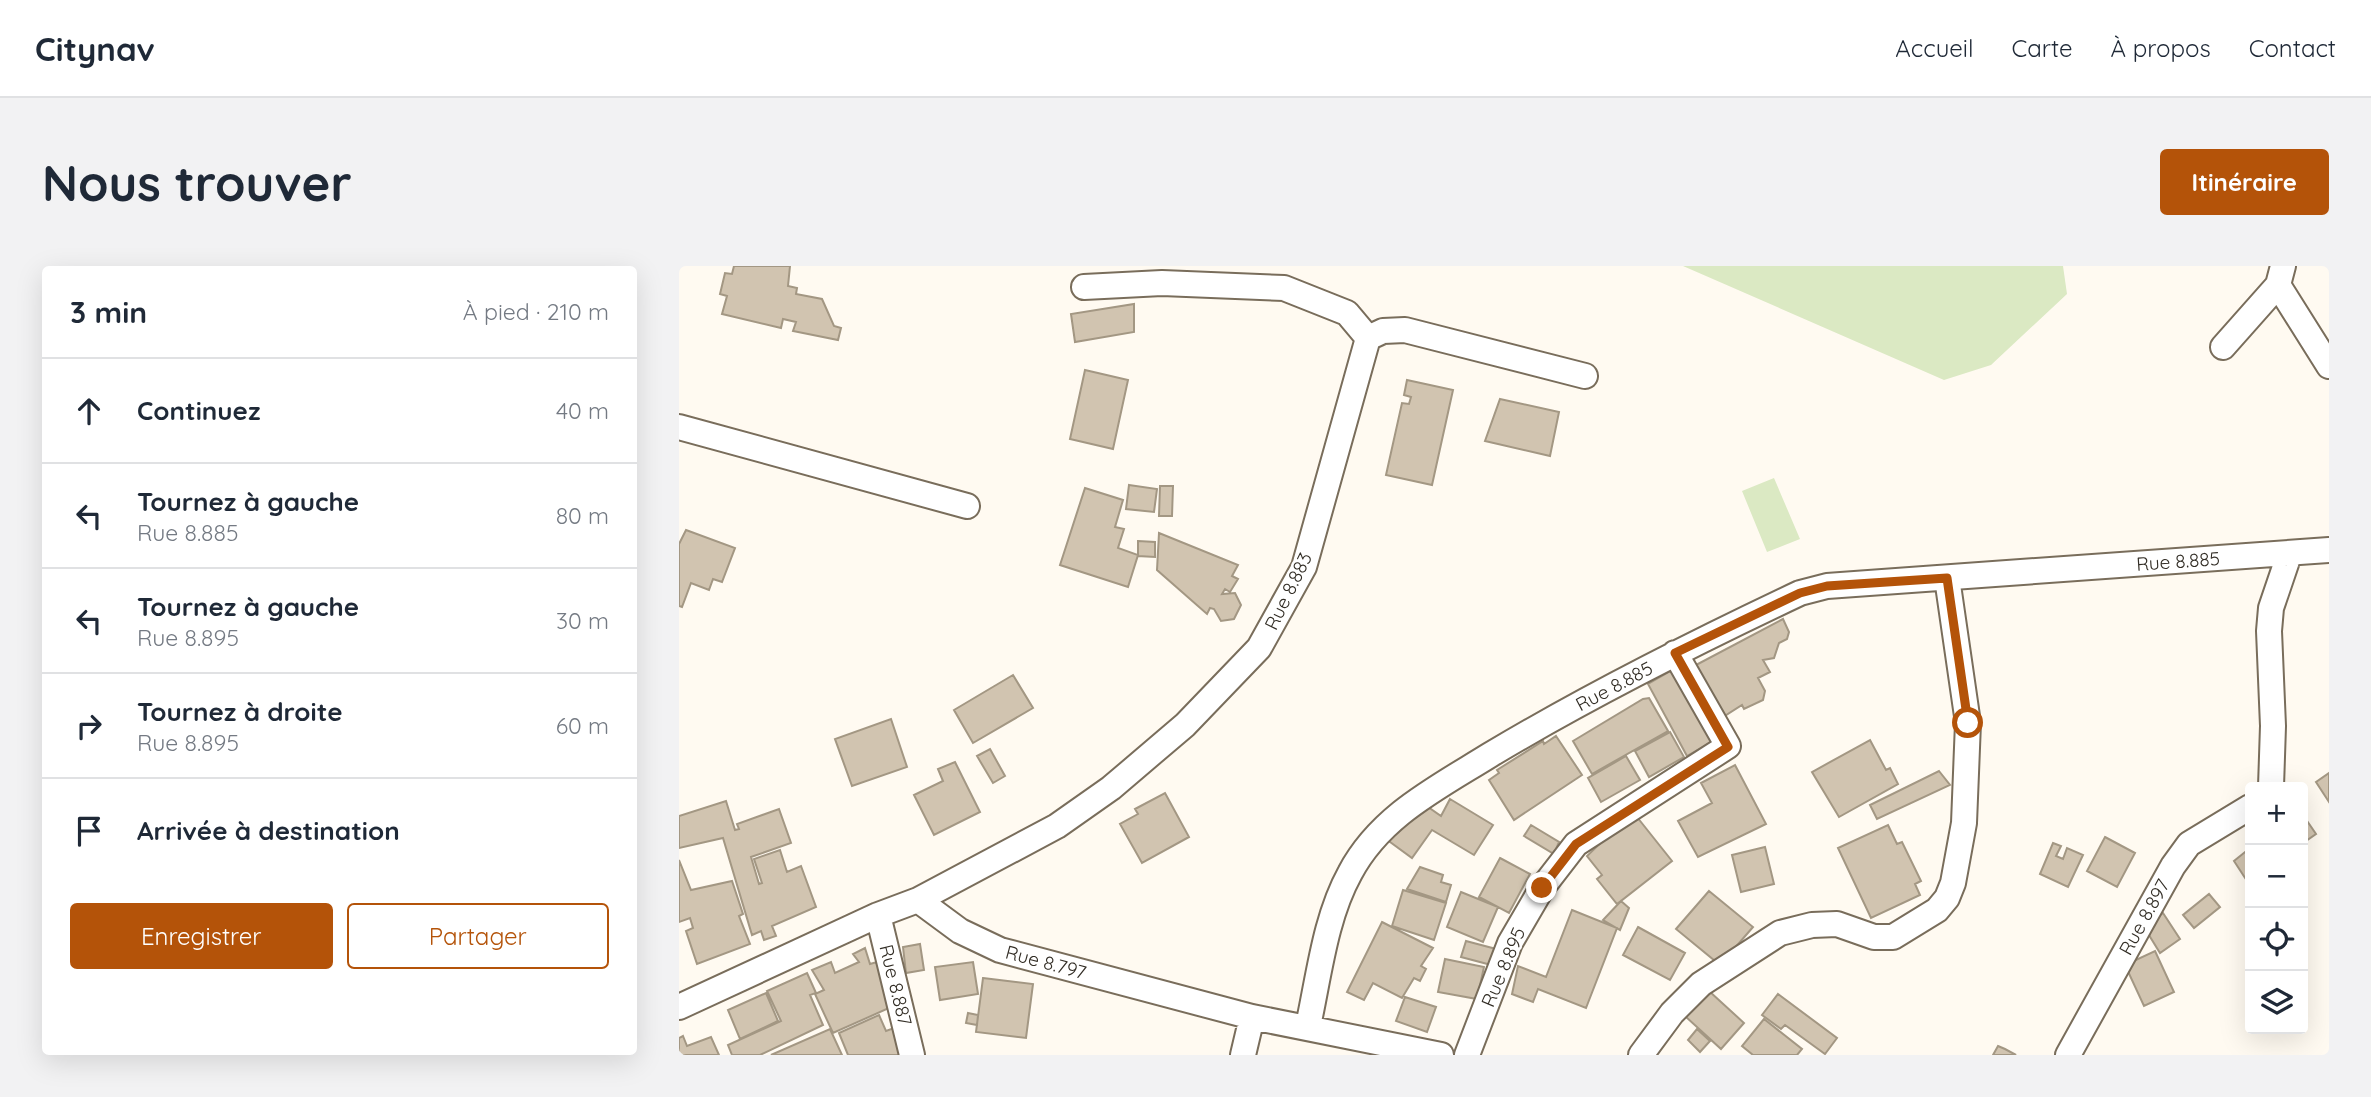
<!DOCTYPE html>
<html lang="fr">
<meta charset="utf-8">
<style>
:root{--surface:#fff;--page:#f2f2f3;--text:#1f2937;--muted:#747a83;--line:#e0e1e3;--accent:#b45309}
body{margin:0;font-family:Quicksand,sans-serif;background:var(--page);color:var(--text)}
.controls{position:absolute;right:21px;bottom:21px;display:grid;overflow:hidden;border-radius:7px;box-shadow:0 7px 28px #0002}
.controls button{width:63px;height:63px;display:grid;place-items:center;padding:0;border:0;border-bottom:2px solid var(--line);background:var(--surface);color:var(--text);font:35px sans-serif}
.stop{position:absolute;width:21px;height:21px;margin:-16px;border:5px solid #b45309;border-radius:50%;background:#fff}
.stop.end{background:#b45309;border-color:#fff;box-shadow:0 2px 7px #0008}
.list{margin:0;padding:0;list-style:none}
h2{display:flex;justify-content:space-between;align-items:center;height:91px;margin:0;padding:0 28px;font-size:30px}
h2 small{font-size:23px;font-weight:400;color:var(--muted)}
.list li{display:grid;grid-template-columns:46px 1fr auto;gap:21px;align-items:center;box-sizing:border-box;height:105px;padding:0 28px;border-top:2px solid var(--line)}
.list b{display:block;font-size:26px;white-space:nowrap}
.list p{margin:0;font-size:23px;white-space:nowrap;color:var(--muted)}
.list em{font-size:23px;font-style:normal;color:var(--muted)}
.actions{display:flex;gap:14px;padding:21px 28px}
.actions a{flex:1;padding:16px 0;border:2px solid var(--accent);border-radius:7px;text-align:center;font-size:24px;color:var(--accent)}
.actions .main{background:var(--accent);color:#fff}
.icon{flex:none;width:38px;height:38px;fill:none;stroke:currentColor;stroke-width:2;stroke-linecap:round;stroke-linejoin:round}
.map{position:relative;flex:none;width:1650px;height:789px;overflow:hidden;border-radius:7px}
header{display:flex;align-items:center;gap:42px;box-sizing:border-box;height:98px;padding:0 35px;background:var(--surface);border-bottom:2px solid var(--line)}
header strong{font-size:33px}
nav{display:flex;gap:38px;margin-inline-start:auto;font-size:24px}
.intro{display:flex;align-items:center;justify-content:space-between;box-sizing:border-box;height:168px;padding:0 42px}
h1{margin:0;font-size:49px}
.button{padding:18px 32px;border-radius:7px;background:var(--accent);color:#fff;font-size:24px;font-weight:700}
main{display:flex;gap:42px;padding:0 42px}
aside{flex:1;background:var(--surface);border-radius:7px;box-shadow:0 7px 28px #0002}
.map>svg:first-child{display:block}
.green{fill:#dbe9c3}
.building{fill:#d1c4b0;stroke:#a39783;stroke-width:2}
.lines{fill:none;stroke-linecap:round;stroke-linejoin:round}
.minor-casing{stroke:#796d5b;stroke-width:28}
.minor{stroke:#fff;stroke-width:24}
.route{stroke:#b45309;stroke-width:9}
.labels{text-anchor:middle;stroke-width:5;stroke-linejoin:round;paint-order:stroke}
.street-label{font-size:19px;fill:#322d25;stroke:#fff}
</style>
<header>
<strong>Citynav</strong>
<nav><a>Accueil</a><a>Carte</a><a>À propos</a><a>Contact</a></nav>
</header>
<div class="intro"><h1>Nous trouver</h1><a class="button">Itinéraire</a></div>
<main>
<aside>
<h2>3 min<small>À pied · 210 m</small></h2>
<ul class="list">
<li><svg class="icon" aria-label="ahead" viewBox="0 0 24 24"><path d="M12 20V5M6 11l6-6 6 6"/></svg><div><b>Continuez</b></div><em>40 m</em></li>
<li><svg class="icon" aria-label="left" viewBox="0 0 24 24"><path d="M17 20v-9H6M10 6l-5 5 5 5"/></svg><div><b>Tournez à gauche</b><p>Rue 8.885</p></div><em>80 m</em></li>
<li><svg class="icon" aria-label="left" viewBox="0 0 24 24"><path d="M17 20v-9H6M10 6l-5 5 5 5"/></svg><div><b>Tournez à gauche</b><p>Rue 8.895</p></div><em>30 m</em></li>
<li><svg class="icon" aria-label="right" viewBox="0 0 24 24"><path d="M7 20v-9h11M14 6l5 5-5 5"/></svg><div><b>Tournez à droite</b><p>Rue 8.895</p></div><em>60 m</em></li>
<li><svg class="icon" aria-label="arrive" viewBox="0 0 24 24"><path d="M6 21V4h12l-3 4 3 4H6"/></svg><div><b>Arrivée à destination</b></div></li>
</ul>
<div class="actions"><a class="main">Enregistrer</a><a>Partager</a></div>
</aside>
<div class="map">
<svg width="1650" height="789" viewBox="0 0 1650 789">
<rect width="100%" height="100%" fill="#fffaf1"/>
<path class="green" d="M 1004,0 L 1384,0 L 1388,28 L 1312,99 L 1265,114 Z
M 1095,212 L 1121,273 L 1088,286 L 1063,225 Z"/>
<path class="building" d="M 55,0 L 111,0 L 109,20 L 118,22 L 117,28 L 143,33 L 155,60 L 162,62 L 159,74 L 114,65 L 117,56 L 104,53 L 102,62 L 43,48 L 48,30 L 41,28 L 46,7 L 53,8 Z
M 455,38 L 455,66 L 396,76 L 392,48 Z
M 406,104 L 449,114 L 434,183 L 391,173 Z
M 728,114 L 774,124 L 753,219 L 707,209 L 723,137 L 730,138 L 732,131 L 725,129 Z
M 821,133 L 880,146 L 871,190 L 806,175 Z
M 450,219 L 478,223 L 475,246 L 447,243 Z
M 481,220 L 494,220 L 493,250 L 480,250 Z
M 406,222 L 444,234 L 436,261 L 445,263 L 439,282 L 459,289 L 449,321 L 381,299 Z
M 7,264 L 56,282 L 43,316 L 34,313 L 30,324 L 12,317 L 3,341 L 0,340 L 0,278 Z
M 480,267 L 559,299 L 553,310 L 559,313 L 551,326 L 546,323 L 543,328 L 556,327 L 562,339 L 555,353 L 542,355 L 535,343 L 531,342 L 528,348 L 478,304 Z
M 459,275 L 476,276 L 476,291 L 459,290 Z
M 1104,353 L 1110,366 L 1108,373 L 1100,377 L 1095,392 L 1084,394 L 1091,406 L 1079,412 L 1086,425 L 1084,434 L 1065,443 L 1063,439 L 1044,451 L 1017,399 Z
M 995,403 L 1034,475 L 1008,490 L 969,418 Z
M 334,409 L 354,442 L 294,477 L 275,444 Z
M 970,432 L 989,465 L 913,508 L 894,475 L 964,433 Z
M 212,453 L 228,501 L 173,520 L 156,473 Z
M 991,466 L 1005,491 L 970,511 L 956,485 Z
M 877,470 L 903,509 L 835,554 L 810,514 L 820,507 L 818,504 L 864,475 L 865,478 Z
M 1191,474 L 1207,504 L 1211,502 L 1219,518 L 1160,551 L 1133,506 Z
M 311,483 L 326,510 L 314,517 L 298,490 Z
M 947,490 L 961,514 L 922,536 L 909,512 Z
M 276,496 L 301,546 L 255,569 L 235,529 L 264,515 L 259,503 Z
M 1056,499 L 1087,558 L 1019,591 L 999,555 L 1033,537 L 1022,517 Z
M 1260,505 L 1271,519 L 1198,553 L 1191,539 Z
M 1650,507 L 1650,536 L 1637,516 Z
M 486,527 L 510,571 L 463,597 L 441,558 L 459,548 L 456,543 Z
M 771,533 L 814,559 L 795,589 L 753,564 L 733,592 L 707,573 L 749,541 L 762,550 Z
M 47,535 L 56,564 L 60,563 L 58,558 L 100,543 L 112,577 L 72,591 L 80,618 L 83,617 L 75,593 L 101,584 L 108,606 L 122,600 L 137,641 L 93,660 L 97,670 L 85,674 L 82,665 L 73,669 L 44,572 L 0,582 L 0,550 Z
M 1624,549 L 1637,568 L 1624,577 Z
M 958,551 L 993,595 L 938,638 L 918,613 L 923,609 L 908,590 L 936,563 L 942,564 Z
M 852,559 L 880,576 L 875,588 L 845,570 Z
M 1209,559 L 1218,578 L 1223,576 L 1242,615 L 1236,618 L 1241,629 L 1192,652 L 1159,582 Z
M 1426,571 L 1456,587 L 1438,621 L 1408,605 Z
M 1374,577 L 1382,580 L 1377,590 L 1384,593 L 1388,582 L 1404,589 L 1389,621 L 1361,608 Z
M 1086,581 L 1095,618 L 1062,626 L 1053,589 Z
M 1571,582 L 1571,617 L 1570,618 L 1555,595 Z
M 821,592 L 851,608 L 830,647 L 800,631 Z
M 0,594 L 12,624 L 53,615 L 64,648 L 60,650 L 71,678 L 18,698 L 7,665 L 14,662 L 11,652 L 0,656 Z
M 741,601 L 764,609 L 762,616 L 772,619 L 767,636 L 728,623 Z
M 724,624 L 767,637 L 755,674 L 713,660 Z
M 1030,625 L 1074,661 L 1041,699 L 997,663 Z
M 782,626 L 819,641 L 804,676 L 768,661 Z
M 1530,628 L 1541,641 L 1515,662 L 1504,649 Z
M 942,635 L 950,642 L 941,664 L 924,654 Z
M 893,644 L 938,662 L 907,742 L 859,723 L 854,736 L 833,728 L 839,700 L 867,711 Z
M 1484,647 L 1501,673 L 1481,687 L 1465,661 Z
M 703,656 L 754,682 L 742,700 L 747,703 L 741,715 L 735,712 L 723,732 L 694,717 L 685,734 L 668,726 Z
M 959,661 L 1006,687 L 991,714 L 944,689 Z
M 787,675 L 821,684 L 816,700 L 782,691 Z
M 241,678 L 245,704 L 227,707 L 224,681 Z
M 186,682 L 191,698 L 198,696 L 210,742 L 154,767 L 136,728 L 145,724 L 133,704 L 152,696 L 156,707 L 180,696 L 174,688 Z
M 1476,685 L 1495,726 L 1465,740 L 1446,699 Z
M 766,693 L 805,701 L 798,733 L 759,726 Z
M 294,696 L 299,728 L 261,734 L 256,701 Z
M 128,707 L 137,727 L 131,729 L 144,759 L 81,789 L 53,789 L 49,779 L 102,755 L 88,725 Z
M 304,712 L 354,718 L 347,772 L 297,766 Z
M 1030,725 L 1065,757 L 1042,783 L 1007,751 Z
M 87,727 L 99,755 L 61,773 L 49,744 Z
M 1099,728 L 1158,772 L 1146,788 L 1106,759 L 1102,763 L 1083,749 Z
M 726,731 L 757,741 L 748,766 L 717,755 Z
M 289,747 L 299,749 L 298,759 L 287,757 Z
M 200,749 L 207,765 L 215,762 L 221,789 L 169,789 L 160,767 Z
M 1085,753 L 1123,783 L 1118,789 L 1074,789 L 1063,780 Z
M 151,763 L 163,789 L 92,789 Z
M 1018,763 L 1031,775 L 1021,786 L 1009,774 Z
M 4,770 L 8,780 L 32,771 L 40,789 L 0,789 L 0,772 Z
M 1319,780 L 1326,783 L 1337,789 L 1314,789 Z"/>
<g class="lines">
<g class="minor-casing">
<path id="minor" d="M 1599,19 L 1650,100
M 405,21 L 483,17 L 605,22 L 668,47 L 689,72
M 1544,81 L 1599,19 L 1604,0
M 0,161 L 288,240
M 1592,521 L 1594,460 L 1590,365 L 1592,342 L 1610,289
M 239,634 L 378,560 L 432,522 L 506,459 L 580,382 L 625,301 L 689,72 L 704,65 L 726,64 L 906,110
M 199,649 L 233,789
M 0,741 L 199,649 L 239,634 L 281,665 L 321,684 L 573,751 L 762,789
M 629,760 C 640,710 646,652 671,607 C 701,550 758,522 811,489 C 911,429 1015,377 1121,327 L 1148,320 L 1650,284
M 564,789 L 573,751
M 788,789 L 831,677 L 863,622 L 897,578 L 1049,480 L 996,387
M 962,789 L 993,747 L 1022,718 L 1101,667 L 1133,659 L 1158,658 L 1195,671 L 1214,671 L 1258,644 L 1268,632 L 1274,617 L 1285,557 L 1289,457 L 1268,312
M 1389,789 L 1494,600 L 1510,578 L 1571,541"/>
</g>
<use href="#minor" class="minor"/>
</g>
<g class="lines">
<path class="route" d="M 863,622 L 897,578 L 1049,481 L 996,387 L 1121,327 L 1148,320 L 1268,312 L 1289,457"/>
</g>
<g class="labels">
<g class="street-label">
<text transform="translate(1499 295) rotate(-4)" y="7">Rue 8.885</text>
<text transform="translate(609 325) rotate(-64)" y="7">Rue 8.883</text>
<text transform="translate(935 420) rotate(-28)" y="7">Rue 8.885</text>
<text transform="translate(1465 651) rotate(-61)" y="7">Rue 8.897</text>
<text transform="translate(367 696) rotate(15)" y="7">Rue 8.797</text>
<text transform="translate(824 701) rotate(-67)" y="7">Rue 8.895</text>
<text transform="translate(217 719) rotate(76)" y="7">Rue 8.887</text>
</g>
</g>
</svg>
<div class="controls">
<button>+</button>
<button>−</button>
<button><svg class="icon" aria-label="locate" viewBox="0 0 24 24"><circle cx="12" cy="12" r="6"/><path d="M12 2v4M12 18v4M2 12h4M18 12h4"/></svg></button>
<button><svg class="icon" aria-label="layers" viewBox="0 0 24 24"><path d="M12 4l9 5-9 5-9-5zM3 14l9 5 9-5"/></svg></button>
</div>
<div class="stop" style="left:1289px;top:457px"></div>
<div class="stop end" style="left:863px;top:622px"></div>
</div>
</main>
